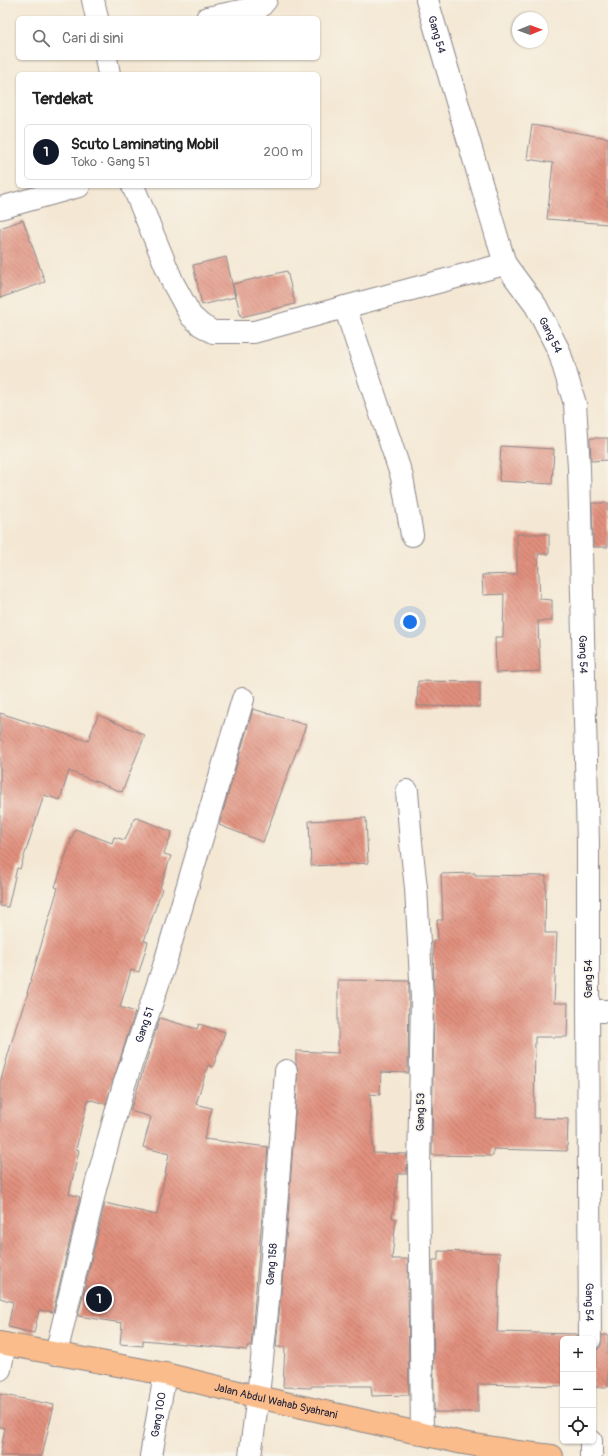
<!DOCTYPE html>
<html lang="id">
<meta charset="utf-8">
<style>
:root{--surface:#fff;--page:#f2f2f2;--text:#222;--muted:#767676;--line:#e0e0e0;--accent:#111827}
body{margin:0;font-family:Pangolin,sans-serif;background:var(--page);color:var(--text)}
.controls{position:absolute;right:12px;bottom:12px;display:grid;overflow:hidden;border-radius:6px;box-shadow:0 1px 3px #0004}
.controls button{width:36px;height:36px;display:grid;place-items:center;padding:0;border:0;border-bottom:1px solid var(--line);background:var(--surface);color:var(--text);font:20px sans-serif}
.compass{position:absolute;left:512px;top:12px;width:36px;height:36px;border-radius:50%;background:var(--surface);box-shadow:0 1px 3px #0004;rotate:89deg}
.you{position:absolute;left:410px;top:622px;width:14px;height:14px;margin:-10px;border:3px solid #fff;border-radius:50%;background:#1a73e8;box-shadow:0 0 0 6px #1a73e833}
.badge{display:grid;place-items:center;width:26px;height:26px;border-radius:50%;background:var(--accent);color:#fff;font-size:13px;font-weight:700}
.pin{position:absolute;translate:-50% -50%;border:2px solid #fff;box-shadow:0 1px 4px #0006}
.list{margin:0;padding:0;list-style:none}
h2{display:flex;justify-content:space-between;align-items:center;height:52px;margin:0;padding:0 16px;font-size:17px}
h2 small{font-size:13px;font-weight:400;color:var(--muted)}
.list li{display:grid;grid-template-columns:26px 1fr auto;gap:12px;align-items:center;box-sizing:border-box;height:56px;margin:0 8px 8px;padding:0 8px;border:1px solid var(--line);border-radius:6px}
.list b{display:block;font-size:15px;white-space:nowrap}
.list p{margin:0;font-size:13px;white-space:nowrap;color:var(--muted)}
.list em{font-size:13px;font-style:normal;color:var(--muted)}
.icon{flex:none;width:22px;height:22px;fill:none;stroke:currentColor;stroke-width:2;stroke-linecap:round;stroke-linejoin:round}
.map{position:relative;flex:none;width:608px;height:1456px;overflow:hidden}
.search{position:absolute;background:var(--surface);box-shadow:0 1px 3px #0004;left:16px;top:16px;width:304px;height:44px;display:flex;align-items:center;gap:10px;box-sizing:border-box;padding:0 14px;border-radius:6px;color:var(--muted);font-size:15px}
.panel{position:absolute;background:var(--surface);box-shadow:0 1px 3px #0004;left:16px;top:72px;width:304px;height:116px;border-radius:6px}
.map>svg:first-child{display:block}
.building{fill:url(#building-back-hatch)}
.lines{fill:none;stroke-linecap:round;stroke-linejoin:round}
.street-casing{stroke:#8b8588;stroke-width:24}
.highway-casing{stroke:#8b8588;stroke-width:24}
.street{stroke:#fff;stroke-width:22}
.highway{stroke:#f9bc8a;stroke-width:22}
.labels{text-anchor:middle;stroke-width:3;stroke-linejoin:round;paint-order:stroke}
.street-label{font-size:11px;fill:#22223b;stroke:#f7f3e8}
</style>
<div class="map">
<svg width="608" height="1456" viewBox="0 0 608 1456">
<defs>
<pattern id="building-back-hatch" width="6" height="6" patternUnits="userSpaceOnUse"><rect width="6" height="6" fill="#e1907e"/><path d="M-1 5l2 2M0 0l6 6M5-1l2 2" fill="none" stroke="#b67568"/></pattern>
</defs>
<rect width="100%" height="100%" fill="#f7f3e8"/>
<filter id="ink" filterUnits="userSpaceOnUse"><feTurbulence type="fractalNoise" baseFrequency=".025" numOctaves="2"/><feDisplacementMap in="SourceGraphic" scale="8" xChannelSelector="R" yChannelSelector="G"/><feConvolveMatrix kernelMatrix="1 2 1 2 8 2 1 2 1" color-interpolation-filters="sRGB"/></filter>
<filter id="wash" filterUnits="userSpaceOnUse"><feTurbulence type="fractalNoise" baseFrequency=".012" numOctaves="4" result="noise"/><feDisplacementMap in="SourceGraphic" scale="16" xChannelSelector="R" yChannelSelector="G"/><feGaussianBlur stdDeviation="0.9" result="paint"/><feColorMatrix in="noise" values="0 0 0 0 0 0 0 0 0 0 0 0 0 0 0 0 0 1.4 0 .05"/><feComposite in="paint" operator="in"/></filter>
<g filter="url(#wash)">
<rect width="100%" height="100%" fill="#f4e8d4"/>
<g id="blocks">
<path class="building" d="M 532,125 L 608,138 L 608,224 L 547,219 L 553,163 L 527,159 Z
M 23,220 L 45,282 L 0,298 L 0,228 Z
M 226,257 L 235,297 L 202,305 L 193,265 Z
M 287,271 L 295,304 L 241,317 L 233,284 Z
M 590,438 L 608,438 L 608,460 L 591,461 Z
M 501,446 L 554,449 L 552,484 L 499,481 Z
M 592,503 L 608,503 L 608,547 L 593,547 Z
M 517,534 L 549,534 L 549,554 L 538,554 L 540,599 L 552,600 L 552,621 L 538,621 L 540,671 L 496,673 L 495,637 L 503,637 L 504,594 L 483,595 L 482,575 L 517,574 Z
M 418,681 L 480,682 L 480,707 L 417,706 Z
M 253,709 L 306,725 L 263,842 L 219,825 Z
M 0,713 L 88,741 L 98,715 L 145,735 L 122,792 L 69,771 L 60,800 L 44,795 L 20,869 L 17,868 L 8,907 L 0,906 Z
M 135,817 L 172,832 L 164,854 L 171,856 L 160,888 L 162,889 L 144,941 L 148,942 L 139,972 L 131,970 L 120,1007 L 135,1012 L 106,1104 L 91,1100 L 91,1101 L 88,1100 L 76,1149 L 79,1150 L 69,1194 L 80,1197 L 53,1312 L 39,1310 L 34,1333 L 8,1327 L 13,1302 L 0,1298 L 0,1083 L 16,1027 L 28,993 L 27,993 L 58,888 L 55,887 L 75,829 L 112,843 L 114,837 L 125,840 Z
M 366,818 L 368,863 L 311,866 L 309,821 Z
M 475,873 L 475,875 L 546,876 L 545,933 L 557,933 L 554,1003 L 568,1003 L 567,1037 L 535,1037 L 534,1118 L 568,1119 L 567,1151 L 493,1149 L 493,1156 L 432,1155 L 434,998 L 433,940 L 438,940 L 437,920 L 443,920 L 441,874 Z
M 338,980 L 409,981 L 408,1073 L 381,1072 L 380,1095 L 370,1094 L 373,1153 L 407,1154 L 407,1174 L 398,1174 L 392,1218 L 396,1218 L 392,1259 L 408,1259 L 409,1395 L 372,1396 L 371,1386 L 312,1386 L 311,1388 L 283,1387 L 285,1347 L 276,1347 L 288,1216 L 298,1072 L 296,1064 L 296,1051 L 338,1053 Z
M 160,1018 L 197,1029 L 199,1024 L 225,1032 L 213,1067 L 208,1065 L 196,1104 L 212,1108 L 204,1139 L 268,1147 L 251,1346 L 247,1346 L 247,1350 L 143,1340 L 143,1346 L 120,1344 L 122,1323 L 78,1316 L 105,1203 L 157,1215 L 169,1154 L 143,1147 L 151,1117 L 130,1111 Z
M 438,1251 L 500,1253 L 497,1332 L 577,1334 L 578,1339 L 563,1339 L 563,1386 L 478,1384 L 478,1412 L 434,1412 L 433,1260 L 438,1260 Z
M 602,1335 L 608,1335 L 608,1387 L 593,1387 L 593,1351 L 597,1350 L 601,1346 Z
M 0,1394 L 54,1405 L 42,1456 L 0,1456 L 5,1428 L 0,1427 Z"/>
</g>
</g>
<g filter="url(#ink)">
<use href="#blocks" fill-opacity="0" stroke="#8b8588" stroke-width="1"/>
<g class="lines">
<g class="street-casing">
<g id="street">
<path d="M 93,0 L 97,18"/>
<path id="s1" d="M 427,0 L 505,264 L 536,306 L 559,351 L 575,404 L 579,468 L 588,844 L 588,1011 L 590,1339"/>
<path d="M 207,18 L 260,7 L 266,0"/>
<path d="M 106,58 L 109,74"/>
<path d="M 133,186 L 173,283 L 191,316 L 201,325 L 213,332 L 254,332 L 345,307"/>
<path d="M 0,208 L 79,186"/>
<path d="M 412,535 L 402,477 L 345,307 L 505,264"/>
<path d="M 407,791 L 411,843 L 416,888 L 422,998 L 419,1169 L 422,1434"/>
<path d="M 588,1011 L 608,1011"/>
<path id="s2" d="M 56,1354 L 96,1185 L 123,1088 L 164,966 L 243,699"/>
<path d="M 0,1369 L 5,1344"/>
<path d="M 591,1441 L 591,1456"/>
<path id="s3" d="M 151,1456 L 165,1374"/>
<path id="s4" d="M 250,1456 C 268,1328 277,1199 286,1071"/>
</g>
</g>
<g class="highway-casing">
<g id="highway">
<path id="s5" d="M 0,1343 L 165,1374 L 258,1397 L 463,1443 L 518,1452 L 552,1456"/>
</g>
</g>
<use href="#street" class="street"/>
<use href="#highway" class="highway"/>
</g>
</g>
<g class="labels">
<g class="street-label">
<text dy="4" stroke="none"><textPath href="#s1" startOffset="36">Gang 54</textPath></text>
<text dy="4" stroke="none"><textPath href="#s1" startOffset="360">Gang 54</textPath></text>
<text dy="4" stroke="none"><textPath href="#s1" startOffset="684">Gang 54</textPath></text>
<text transform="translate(588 979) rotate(-90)" y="4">Gang 54</text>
<text dy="4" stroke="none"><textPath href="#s2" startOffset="341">Gang 51</textPath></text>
<text transform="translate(420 1112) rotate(-89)" y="4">Gang 53</text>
<text dy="4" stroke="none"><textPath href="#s4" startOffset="193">Gang 158</textPath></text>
<text dy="4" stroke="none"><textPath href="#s1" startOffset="1332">Gang 54</textPath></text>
<text dy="4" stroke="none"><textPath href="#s5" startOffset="282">Jalan Abdul Wahab Syahrani</textPath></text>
<text dy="4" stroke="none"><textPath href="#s3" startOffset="42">Gang 100</textPath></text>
</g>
</g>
</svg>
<div class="controls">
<button>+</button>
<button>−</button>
<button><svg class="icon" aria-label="locate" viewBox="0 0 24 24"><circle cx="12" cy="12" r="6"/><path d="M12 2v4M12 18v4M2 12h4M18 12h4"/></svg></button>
</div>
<svg class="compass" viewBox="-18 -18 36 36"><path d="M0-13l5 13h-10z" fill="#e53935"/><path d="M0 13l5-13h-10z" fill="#767676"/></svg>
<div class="you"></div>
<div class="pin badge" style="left:99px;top:1299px">1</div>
<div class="search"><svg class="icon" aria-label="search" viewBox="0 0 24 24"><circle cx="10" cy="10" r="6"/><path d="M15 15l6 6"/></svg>Cari di sini</div>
<section class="panel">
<h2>Terdekat<small></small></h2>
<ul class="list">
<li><span class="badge">1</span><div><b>Scuto Laminating Mobil</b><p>Toko · Gang 51</p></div><em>200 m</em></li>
</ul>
</section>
</div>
